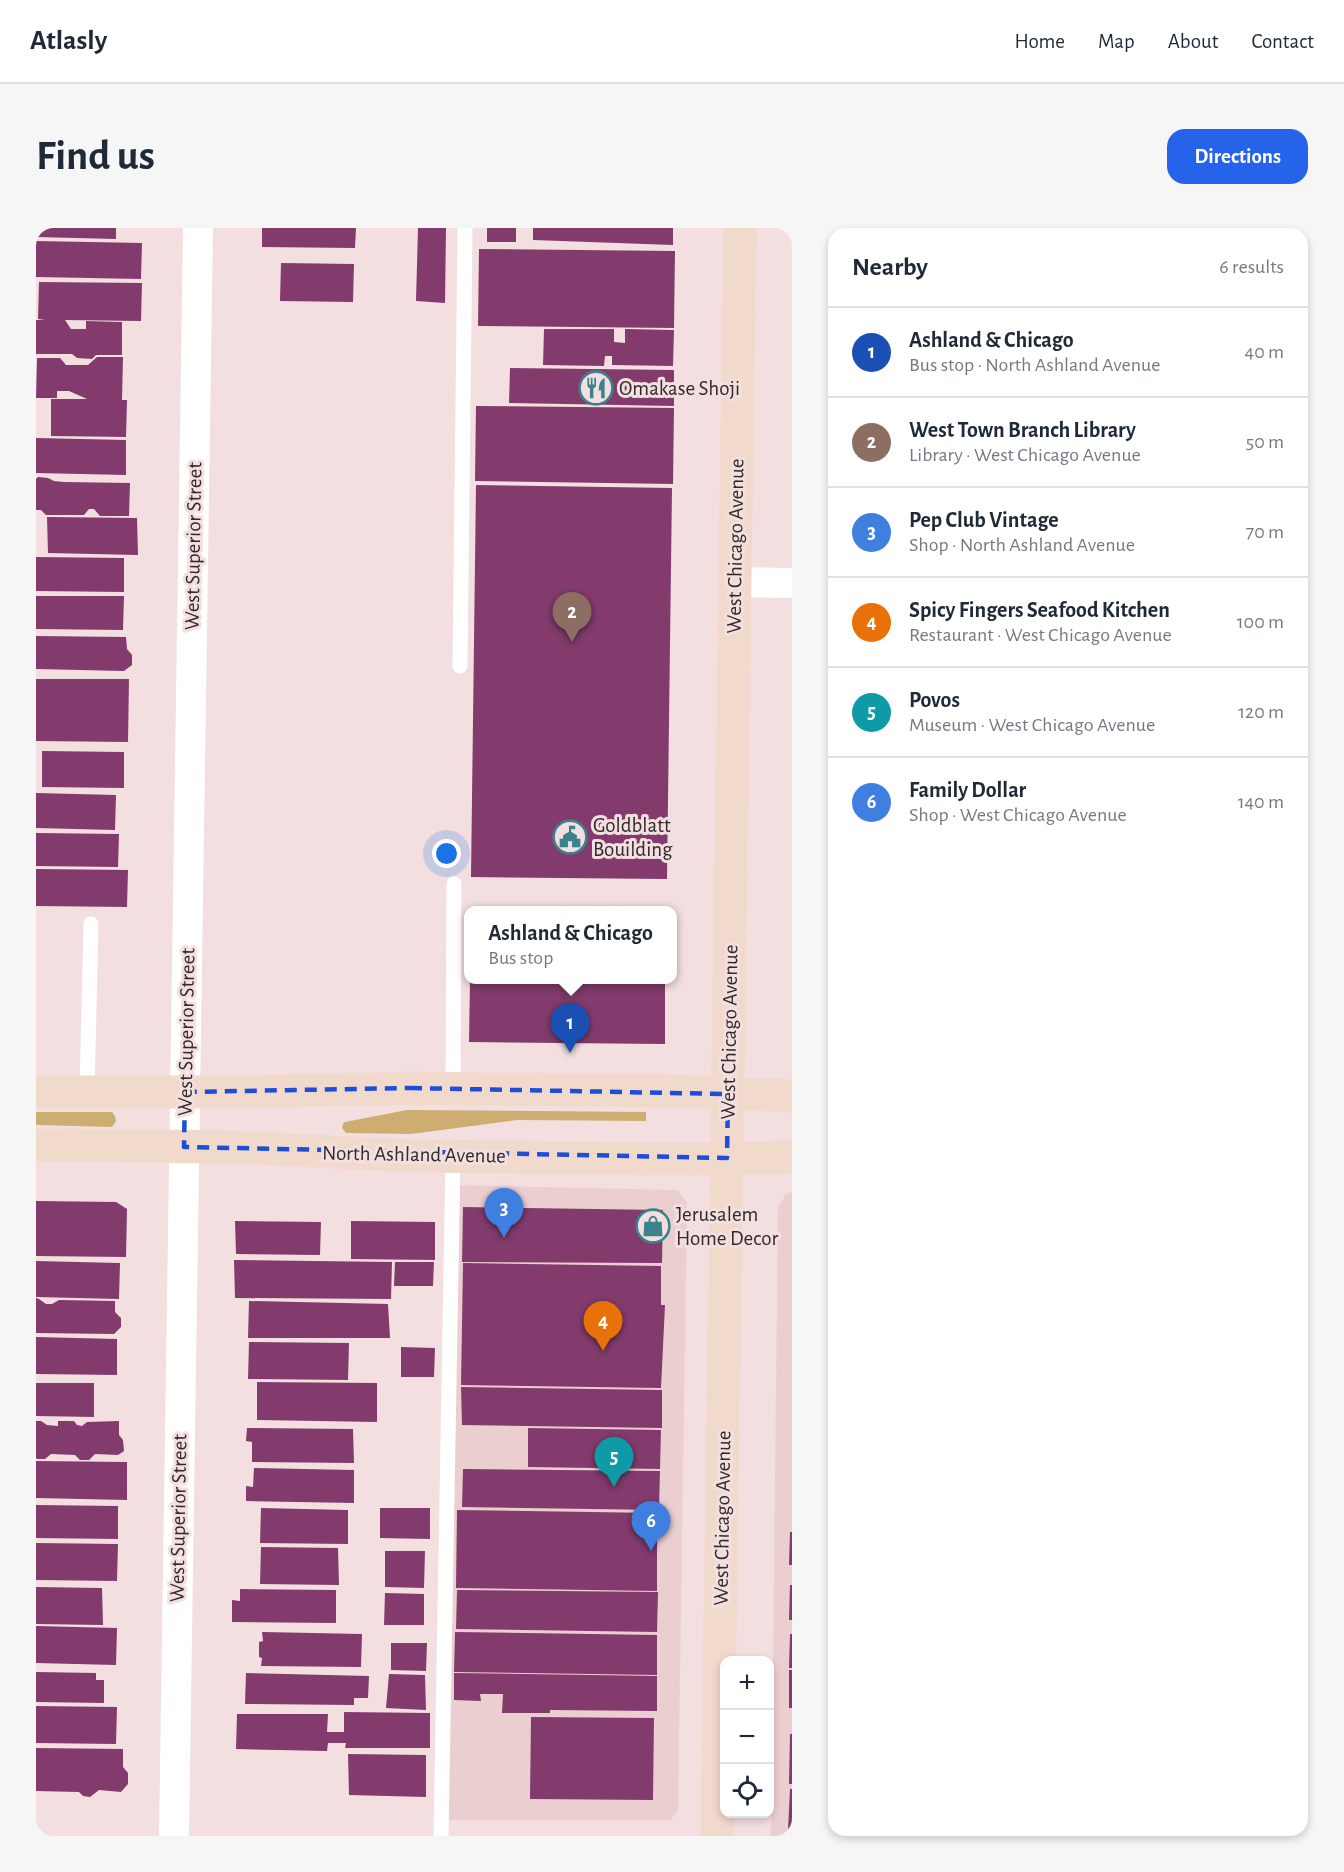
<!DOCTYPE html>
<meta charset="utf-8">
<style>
:root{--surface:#fff;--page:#f6f6f7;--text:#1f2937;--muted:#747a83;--line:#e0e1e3;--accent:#2563eb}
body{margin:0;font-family:"Alegreya Sans",sans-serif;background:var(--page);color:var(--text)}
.controls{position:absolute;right:18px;bottom:18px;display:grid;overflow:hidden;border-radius:12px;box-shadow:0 3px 9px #0003}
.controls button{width:54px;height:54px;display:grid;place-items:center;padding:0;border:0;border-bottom:2px solid var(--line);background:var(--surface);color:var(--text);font:30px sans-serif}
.you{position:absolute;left:411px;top:626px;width:21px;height:21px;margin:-15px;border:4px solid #fff;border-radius:50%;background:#1a73e8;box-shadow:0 0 0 9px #1a73e833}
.badge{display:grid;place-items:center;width:39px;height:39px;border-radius:50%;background:var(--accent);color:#fff;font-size:20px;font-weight:700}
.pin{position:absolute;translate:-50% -50px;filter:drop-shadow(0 2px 3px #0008)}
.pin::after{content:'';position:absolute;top:32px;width:21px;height:18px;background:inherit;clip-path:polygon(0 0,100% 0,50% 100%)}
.popup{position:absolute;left:428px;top:678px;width:213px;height:78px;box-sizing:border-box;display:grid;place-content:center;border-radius:12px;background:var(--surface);filter:drop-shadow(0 2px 4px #0005);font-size:20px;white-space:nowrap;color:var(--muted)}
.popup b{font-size:22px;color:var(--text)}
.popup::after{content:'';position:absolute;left:50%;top:100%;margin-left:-12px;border:12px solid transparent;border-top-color:var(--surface)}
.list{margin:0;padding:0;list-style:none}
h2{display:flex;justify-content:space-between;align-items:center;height:78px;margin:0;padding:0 24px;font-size:26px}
h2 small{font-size:20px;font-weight:400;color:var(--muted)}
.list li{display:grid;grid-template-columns:39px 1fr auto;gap:18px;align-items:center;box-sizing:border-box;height:90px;padding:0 24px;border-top:2px solid var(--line)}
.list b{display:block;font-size:22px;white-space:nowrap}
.list p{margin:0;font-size:20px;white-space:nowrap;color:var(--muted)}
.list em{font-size:20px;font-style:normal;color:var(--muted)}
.icon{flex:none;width:33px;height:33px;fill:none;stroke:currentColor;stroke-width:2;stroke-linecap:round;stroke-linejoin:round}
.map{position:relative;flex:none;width:756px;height:1608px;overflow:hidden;border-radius:18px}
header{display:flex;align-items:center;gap:36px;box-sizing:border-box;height:84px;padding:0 30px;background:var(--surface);border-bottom:2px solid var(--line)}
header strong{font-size:28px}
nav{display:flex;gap:33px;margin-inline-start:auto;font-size:21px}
.intro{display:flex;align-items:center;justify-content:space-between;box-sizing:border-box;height:144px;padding:0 36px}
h1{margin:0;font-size:42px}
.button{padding:15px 27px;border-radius:18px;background:var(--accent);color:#fff;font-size:21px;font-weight:700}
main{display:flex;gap:36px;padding:0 36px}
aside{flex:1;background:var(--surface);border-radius:18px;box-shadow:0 3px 9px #0003}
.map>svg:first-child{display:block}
.built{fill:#ebcfd0}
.green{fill:#cead71}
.building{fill:#823b6c}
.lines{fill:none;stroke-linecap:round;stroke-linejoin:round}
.lane{stroke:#fff;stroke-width:15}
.street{stroke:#fff;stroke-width:30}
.secondary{stroke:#f1d9cc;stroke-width:33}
.marked{fill:none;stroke:#1d4ed8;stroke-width:4.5;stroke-dasharray:12 8;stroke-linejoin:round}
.labels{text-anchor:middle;stroke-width:6;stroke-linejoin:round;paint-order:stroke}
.poi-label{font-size:21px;fill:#322a2a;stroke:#f3dfe0;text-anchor:start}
.street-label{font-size:21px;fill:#322a2a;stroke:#f3dfe0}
</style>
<header>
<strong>Atlasly</strong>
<nav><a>Home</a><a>Map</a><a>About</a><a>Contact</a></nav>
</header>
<div class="intro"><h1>Find us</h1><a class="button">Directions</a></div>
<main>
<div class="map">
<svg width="756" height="1608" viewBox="0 0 756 1608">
<rect width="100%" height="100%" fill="#f3dfe0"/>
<path class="built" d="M 412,957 L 642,962 L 651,975 L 642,1583 L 634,1592 L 402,1592 Z
M 756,964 L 756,1608 L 735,1608 L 742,979 L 750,966 Z"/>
<path class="green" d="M 371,882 L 610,884 L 610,893 L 481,892 L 375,906 L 310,905 L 306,900 L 307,896 L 309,894 Z
M 0,884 L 76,884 L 79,888 L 80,893 L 76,899 L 0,897 Z"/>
<path class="building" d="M 0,0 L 80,0 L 80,11 L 0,9 Z
M 226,0 L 320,0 L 319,20 L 226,19 Z
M 382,0 L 410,0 L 409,75 L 380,73 Z
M 451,0 L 480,0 L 480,14 L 451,14 Z
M 497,0 L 637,0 L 637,17 L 497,12 Z
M 0,13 L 106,15 L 105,51 L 0,49 Z
M 443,21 L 639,23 L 638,100 L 442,98 Z
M 245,35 L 318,36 L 317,74 L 244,73 Z
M 3,54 L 106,55 L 105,93 L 29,92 L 35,101 L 50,101 L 50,93 L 86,94 L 86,127 L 60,127 L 56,131 L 41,130 L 36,126 L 0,126 L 0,92 L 9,92 L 2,91 Z
M 508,101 L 578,101 L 578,114 L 589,115 L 589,101 L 638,102 L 637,138 L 576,137 L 576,128 L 569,128 L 568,138 L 507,137 Z
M 61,129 L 87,129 L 86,172 L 91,172 L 90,209 L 15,208 L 15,171 L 51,171 L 33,163 L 21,163 L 21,170 L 0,170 L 1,130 L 24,130 L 30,137 L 52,137 Z
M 474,140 L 638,142 L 638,178 L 473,175 Z
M 440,178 L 638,180 L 637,256 L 439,253 Z
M 0,210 L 90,212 L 90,247 L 0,245 Z
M 2,249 L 12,250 L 18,253 L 28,254 L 94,255 L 93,288 L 64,288 L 58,281 L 53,281 L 48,287 L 10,287 L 5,282 L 0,282 L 0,251 Z
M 440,257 L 636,260 L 631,651 L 435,649 Z
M 11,289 L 101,290 L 102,327 L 12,325 Z
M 0,329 L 88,330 L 88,364 L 0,363 Z
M 0,368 L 88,368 L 87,402 L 0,401 Z
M 0,408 L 90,409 L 91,421 L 96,427 L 96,437 L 88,443 L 0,441 Z
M 0,451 L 93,451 L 92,514 L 0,513 Z
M 6,523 L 88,524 L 88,560 L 6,559 Z
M 0,565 L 80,567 L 79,602 L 0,600 Z
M 0,605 L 83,606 L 82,639 L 0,638 Z
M 0,641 L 92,642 L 91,679 L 0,678 Z
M 434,752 L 629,752 L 629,816 L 433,814 Z
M 0,973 L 80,974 L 91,981 L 90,1029 L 0,1028 Z
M 427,979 L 627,982 L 626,1035 L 426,1034 Z
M 199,993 L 285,994 L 284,1027 L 200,1026 Z
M 315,993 L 399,994 L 399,1032 L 315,1031 Z
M 198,1032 L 356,1034 L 355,1071 L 199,1070 Z
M 0,1033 L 84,1035 L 83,1071 L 0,1069 Z
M 359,1034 L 398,1034 L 397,1058 L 358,1058 Z
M 427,1035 L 625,1038 L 625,1077 L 629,1077 L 625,1160 L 425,1157 Z
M 0,1070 L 3,1071 L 10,1076 L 16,1076 L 23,1072 L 79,1073 L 79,1084 L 85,1090 L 85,1099 L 78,1106 L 0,1105 Z
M 213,1073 L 352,1076 L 354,1110 L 212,1110 Z
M 0,1109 L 81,1111 L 81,1147 L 0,1146 Z
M 213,1114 L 313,1115 L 312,1152 L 212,1151 Z
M 365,1119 L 399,1120 L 398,1149 L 365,1149 Z
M 221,1154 L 341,1155 L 341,1194 L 221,1192 Z
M 0,1155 L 58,1155 L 58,1189 L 0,1188 Z
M 425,1159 L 626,1162 L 626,1200 L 426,1197 Z
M 0,1193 L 5,1193 L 11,1197 L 22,1198 L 22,1193 L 38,1193 L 41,1197 L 46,1198 L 51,1194 L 83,1193 L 83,1207 L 87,1212 L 88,1223 L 82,1227 L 59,1226 L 53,1232 L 44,1232 L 39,1227 L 15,1226 L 9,1231 L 1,1231 L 0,1230 Z
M 211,1200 L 317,1201 L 318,1235 L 216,1234 L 216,1214 L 210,1213 Z
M 492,1200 L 625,1202 L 624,1241 L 492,1239 Z
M 0,1233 L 91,1234 L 91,1272 L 0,1270 Z
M 218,1240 L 318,1242 L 318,1275 L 210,1273 L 210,1258 L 217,1259 Z
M 427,1241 L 624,1243 L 623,1282 L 426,1279 Z
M 0,1277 L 82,1278 L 82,1311 L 0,1310 Z
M 225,1280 L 312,1282 L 312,1316 L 224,1315 Z
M 344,1280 L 394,1280 L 394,1311 L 344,1310 Z
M 421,1282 L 621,1285 L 621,1363 L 420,1360 Z
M 754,1304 L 756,1304 L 756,1337 L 753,1337 Z
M 0,1315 L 82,1316 L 81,1353 L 0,1352 Z
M 225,1319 L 302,1320 L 303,1357 L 224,1356 Z
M 349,1323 L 389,1323 L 388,1360 L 349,1359 Z
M 754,1357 L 756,1357 L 756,1392 L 753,1392 Z
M 0,1359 L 66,1360 L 67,1397 L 0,1396 Z
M 204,1361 L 300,1362 L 300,1395 L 196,1394 L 196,1372 L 204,1373 Z
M 421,1362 L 622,1364 L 621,1404 L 420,1401 Z
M 349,1365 L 388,1366 L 388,1397 L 348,1397 Z
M 0,1398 L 81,1400 L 80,1437 L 0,1435 Z
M 226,1404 L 326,1406 L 325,1439 L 225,1438 L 226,1430 L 223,1429 L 223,1414 L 227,1413 Z
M 419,1404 L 621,1407 L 621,1447 L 418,1444 Z
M 754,1406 L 756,1406 L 756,1440 L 753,1440 Z
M 355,1415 L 391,1415 L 390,1443 L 355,1442 Z
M 753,1442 L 756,1442 L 756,1480 L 753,1480 Z
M 0,1444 L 60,1445 L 60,1452 L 68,1452 L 68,1475 L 0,1474 Z
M 210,1445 L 333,1448 L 332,1470 L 318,1470 L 318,1477 L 209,1476 Z
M 418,1445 L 621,1448 L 621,1483 L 514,1482 L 514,1485 L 466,1485 L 467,1466 L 444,1466 L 445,1473 L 418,1472 Z
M 353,1446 L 389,1447 L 390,1482 L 350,1480 Z
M 0,1478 L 81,1479 L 80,1516 L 0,1515 Z
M 308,1484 L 394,1485 L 394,1520 L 309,1520 L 310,1515 L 292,1515 L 291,1523 L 200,1521 L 201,1486 L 292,1486 L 291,1504 L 308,1504 Z
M 495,1489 L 618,1490 L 617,1572 L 494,1571 Z
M 754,1506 L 756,1506 L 756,1556 L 753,1556 Z
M 0,1520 L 87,1521 L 87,1539 L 92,1545 L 92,1556 L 85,1564 L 63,1562 L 54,1569 L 47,1568 L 43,1564 L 0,1563 Z
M 312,1526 L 390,1527 L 390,1569 L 313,1567 Z
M 754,1561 L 756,1561 L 756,1602 L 752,1602 Z"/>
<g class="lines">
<path class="lane" d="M 424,438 L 429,0
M 417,861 L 418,656
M 51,864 L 55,696
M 405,1608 L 417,928"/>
<path class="street" d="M 699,354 L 756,355
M 138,1608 L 162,0"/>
<path class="secondary" d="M 0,864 L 209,864 L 374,860 L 637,863 L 756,868
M 0,917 L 196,919 L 378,928 L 636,931 L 756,929
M 681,1608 L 704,0"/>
</g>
<path class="marked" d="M 374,860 L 692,866 L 691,930 L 148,919 L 149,864 Z"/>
<defs>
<g id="restaurant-ring" transform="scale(1.725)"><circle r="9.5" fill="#f3dfe0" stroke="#3b828b" stroke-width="1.5"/><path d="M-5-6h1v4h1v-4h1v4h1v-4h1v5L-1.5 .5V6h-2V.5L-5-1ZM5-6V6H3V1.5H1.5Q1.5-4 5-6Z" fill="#3b828b"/></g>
<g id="civic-ring" transform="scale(1.725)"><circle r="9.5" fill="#f3dfe0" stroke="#3b828b" stroke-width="1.5"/><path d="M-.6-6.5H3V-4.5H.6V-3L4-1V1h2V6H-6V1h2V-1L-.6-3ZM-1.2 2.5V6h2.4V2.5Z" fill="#3b828b"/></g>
<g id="shop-ring" transform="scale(1.725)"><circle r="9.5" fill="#f3dfe0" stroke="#3b828b" stroke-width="1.5"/><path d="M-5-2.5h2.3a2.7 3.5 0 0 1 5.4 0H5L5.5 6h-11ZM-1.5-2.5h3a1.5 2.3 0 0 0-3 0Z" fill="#3b828b"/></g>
</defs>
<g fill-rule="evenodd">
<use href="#restaurant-ring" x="560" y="160"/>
<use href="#civic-ring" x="534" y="609"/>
<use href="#shop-ring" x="617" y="998"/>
</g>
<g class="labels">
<g class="poi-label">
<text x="583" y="167">Omakase Shoji</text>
<text x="557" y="604">Goldblatt<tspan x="557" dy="24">Bouilding</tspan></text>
<text x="640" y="993">Jerusalem<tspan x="640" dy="24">Home Decor</tspan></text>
</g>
<g class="street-label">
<text transform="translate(157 318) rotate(-89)" y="7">West Superior Street</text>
<text transform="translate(699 318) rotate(-89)" y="7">West Chicago Avenue</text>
<text transform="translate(150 804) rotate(-89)" y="7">West Superior Street</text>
<text transform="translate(693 804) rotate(-89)" y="7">West Chicago Avenue</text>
<text transform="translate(378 926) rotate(1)" y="7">North Ashland Avenue</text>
<text transform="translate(142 1290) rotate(-89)" y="7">West Superior Street</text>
<text transform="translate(686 1290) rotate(-89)" y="7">West Chicago Avenue</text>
</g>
</g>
</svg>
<div class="controls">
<button>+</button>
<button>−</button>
<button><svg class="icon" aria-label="locate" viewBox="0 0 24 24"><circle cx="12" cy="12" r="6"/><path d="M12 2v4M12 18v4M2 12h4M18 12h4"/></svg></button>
</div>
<div class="you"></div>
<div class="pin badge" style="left:534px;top:825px;background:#1a4fb4">1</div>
<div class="popup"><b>Ashland &amp; Chicago</b>Bus stop</div>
<div class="pin badge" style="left:536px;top:414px;background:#8d6e63">2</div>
<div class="pin badge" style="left:468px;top:1010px;background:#3f7fe0">3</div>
<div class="pin badge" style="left:567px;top:1123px;background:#e8710a">4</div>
<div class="pin badge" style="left:578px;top:1259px;background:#0f9aa8">5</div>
<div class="pin badge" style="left:615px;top:1323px;background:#3f7fe0">6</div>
</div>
<aside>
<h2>Nearby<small>6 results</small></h2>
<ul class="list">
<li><span class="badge" style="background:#1a4fb4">1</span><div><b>Ashland &amp; Chicago</b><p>Bus stop · North Ashland Avenue</p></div><em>40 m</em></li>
<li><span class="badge" style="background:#8d6e63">2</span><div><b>West Town Branch Library</b><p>Library · West Chicago Avenue</p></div><em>50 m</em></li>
<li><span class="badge" style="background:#3f7fe0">3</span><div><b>Pep Club Vintage</b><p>Shop · North Ashland Avenue</p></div><em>70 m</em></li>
<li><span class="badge" style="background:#e8710a">4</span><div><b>Spicy Fingers Seafood Kitchen</b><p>Restaurant · West Chicago Avenue</p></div><em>100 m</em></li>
<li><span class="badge" style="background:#0f9aa8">5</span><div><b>Povos</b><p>Museum · West Chicago Avenue</p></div><em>120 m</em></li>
<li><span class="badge" style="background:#3f7fe0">6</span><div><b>Family Dollar</b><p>Shop · West Chicago Avenue</p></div><em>140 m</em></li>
</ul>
</aside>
</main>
